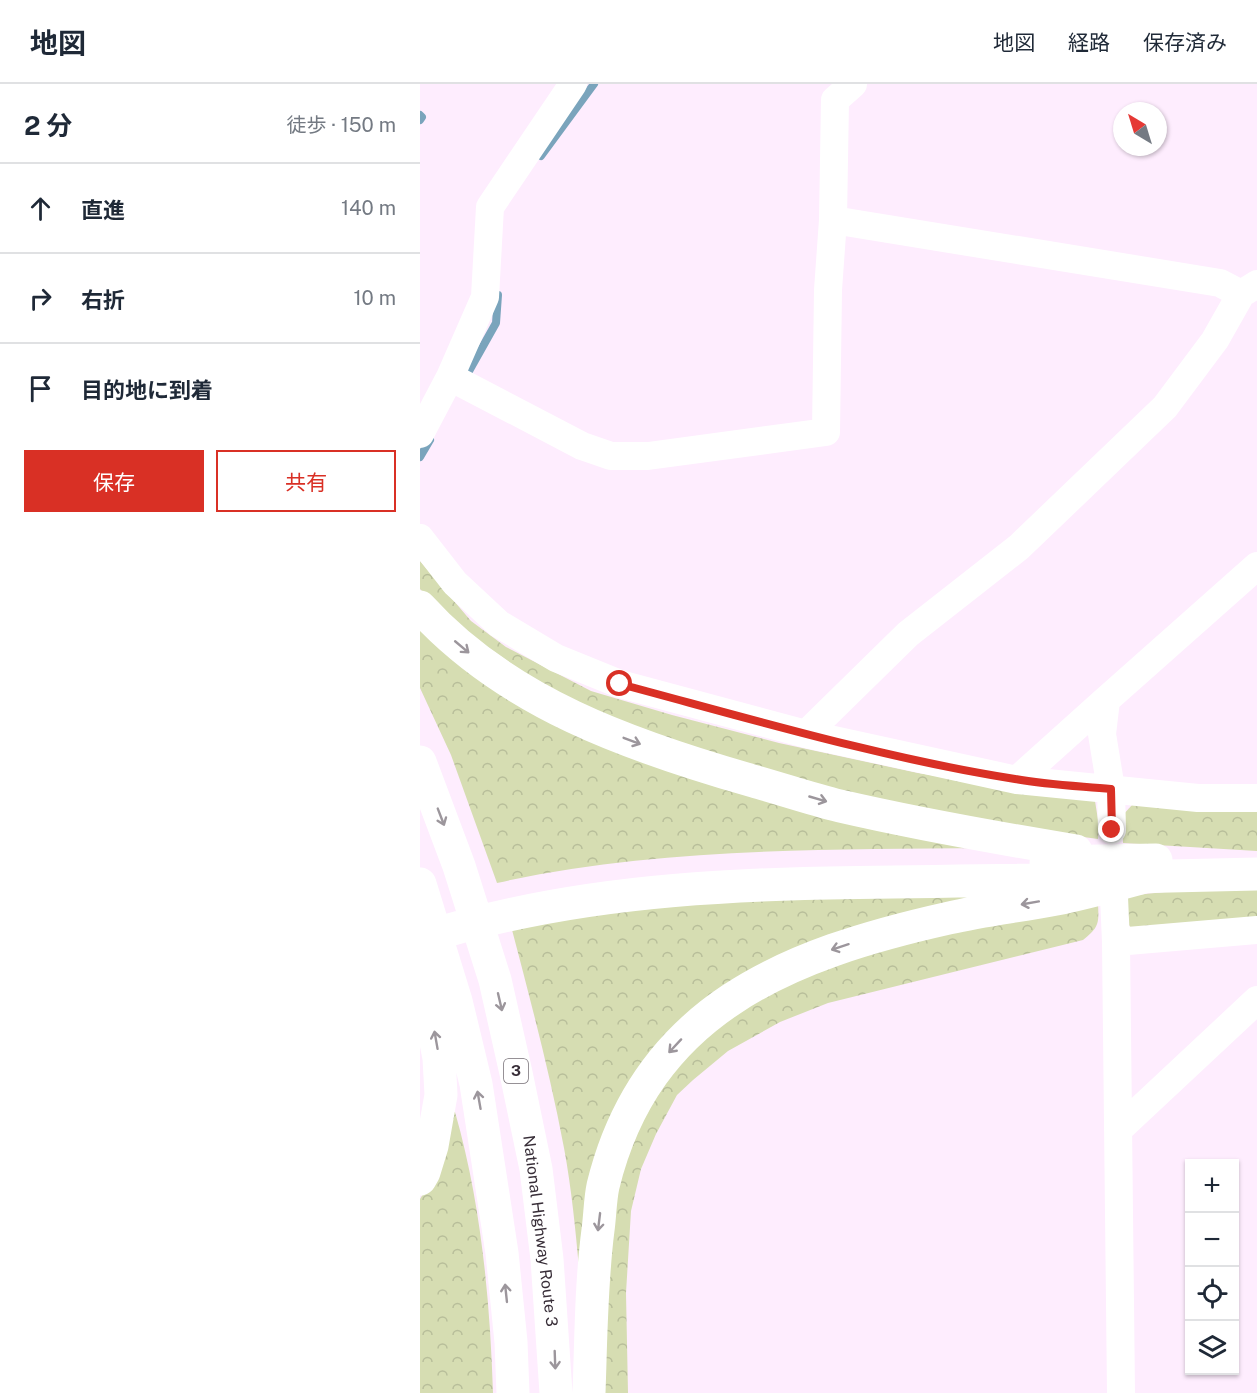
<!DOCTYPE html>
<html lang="ja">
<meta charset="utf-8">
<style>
:root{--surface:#fff;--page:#f2f2f3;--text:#1f2937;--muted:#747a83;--line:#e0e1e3;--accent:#d93025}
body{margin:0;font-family:"Public Sans","Noto Sans JP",sans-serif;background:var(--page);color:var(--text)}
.controls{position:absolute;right:18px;bottom:18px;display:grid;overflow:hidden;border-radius:0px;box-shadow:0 2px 4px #0004}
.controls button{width:54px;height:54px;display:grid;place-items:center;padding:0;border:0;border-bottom:2px solid var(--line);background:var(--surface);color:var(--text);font:30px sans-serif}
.compass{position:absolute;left:693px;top:18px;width:54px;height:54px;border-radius:50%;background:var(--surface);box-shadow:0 2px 4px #0004;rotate:322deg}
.stop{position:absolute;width:18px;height:18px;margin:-14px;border:4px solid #d93025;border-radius:50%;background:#fff}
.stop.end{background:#d93025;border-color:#fff;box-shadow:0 2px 6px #0008}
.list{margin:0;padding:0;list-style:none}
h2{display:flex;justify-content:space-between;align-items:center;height:78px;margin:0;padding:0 24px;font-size:26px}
h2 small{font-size:20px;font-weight:400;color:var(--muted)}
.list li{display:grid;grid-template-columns:39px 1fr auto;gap:18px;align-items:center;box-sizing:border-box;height:90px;padding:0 24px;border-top:2px solid var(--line)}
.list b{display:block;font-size:22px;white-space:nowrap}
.list em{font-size:20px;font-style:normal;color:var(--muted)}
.actions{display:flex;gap:12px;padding:18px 24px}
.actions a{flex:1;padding:14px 0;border:2px solid var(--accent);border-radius:0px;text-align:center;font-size:21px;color:var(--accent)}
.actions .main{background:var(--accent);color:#fff}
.icon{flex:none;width:33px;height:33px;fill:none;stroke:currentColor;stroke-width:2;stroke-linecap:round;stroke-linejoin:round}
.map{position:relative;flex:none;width:837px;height:1309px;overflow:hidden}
header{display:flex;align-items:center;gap:36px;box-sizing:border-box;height:84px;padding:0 30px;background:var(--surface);border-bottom:2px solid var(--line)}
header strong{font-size:28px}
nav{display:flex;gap:33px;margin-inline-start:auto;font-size:21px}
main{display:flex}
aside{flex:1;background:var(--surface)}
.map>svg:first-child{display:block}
.forest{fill:url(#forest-crowns)}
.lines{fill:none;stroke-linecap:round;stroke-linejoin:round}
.stream{stroke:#7aa4bc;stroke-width:8}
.street{stroke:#fff;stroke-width:28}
.highway{stroke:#fff;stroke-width:33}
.oneway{stroke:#9c969c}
.route{stroke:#d93025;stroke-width:8}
.labels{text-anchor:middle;stroke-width:4.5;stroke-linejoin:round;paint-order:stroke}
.shield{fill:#fff;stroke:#746d74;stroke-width:1.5}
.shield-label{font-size:15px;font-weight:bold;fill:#382e38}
.street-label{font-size:16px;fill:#382e38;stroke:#fff}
</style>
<header>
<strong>地図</strong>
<nav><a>地図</a><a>経路</a><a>保存済み</a></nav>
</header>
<main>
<aside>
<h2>2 分<small>徒歩 · 150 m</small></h2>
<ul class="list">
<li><svg class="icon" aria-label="ahead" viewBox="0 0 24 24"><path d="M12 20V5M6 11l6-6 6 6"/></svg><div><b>直進</b></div><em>140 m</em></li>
<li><svg class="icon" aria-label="right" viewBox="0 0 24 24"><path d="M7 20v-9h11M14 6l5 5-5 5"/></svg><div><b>右折</b></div><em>10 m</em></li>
<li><svg class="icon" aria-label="arrive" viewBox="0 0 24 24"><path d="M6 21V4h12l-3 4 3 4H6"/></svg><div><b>目的地に到着</b></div></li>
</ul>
<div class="actions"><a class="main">保存</a><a>共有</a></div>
</aside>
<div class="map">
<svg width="837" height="1309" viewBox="0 0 837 1309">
<defs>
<pattern id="forest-crowns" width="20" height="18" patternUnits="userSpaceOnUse" patternTransform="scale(1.5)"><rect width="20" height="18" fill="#d6ddb2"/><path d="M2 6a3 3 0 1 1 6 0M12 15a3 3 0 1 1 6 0" fill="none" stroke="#b8be9a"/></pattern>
</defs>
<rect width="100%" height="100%" fill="#feedfe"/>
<path class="forest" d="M 0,477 L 51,537 L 86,563 L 171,607 L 252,631 L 359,659 L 498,689 L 675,717 L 679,742 L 678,755 L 533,735 L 294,674 L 139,613 L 30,537 L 0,505 Z
M 0,536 L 80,604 L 567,764 C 403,766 237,763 77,799 L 31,671 L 0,604 Z
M 712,721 L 837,728 L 837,767 L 703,759 L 702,732 Z
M 825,800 L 837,800 L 837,837 L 714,848 L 706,837 L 704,814 L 715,811 Z
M 583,806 L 460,842 L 246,955 L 160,1195 C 156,1151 152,1107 144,1064 C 130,989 110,915 91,842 L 209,822 Z
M 678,819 C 679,840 679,843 663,856 L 408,919 L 360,938 L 308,967 L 273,996 L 257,1011 L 236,1050 L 221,1085 L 211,1127 L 206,1209 L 208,1309 L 183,1309 L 192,1112 L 218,1033 L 293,937 L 435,868 Z
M 35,1028 C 61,1119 70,1215 73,1309 L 0,1309 L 0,1115 L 8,1102 L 28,1030 Z"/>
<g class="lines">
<path class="stream" d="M 0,31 L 2,33 L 0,36
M 121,72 L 174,0
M 44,296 L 76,239 L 78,211
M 0,373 L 10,356"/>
<path class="street" d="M 413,136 L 415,16 L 433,0
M 30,293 L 162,362 L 191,372 L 228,372 L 406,348 L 408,206 L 413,136 L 800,199 L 821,210 L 837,200
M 0,350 L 30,293 L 65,213 L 70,123 L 153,0
M 0,454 L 35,499 L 79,540 L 136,574 L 200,600 L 386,650 L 597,696 L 778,714 L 837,714
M 386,650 L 488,550 L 599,463 L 745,323 L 795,256 L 821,210
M 597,696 L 686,616
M 692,746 L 691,705 L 682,650 L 686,616 L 837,482
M 694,813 L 696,858 L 701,1309
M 696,858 L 837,846
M 698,1046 L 837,916"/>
<path class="highway" d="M 0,523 C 87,619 211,662 333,697 C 362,705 391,715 420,722 C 498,740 577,754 656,767
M 0,678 L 39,782 L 75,896 L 96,989 L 116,1085 L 127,1175 L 136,1309
M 626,778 L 736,776
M 707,793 L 837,790
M 0,800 L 36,917 L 56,1000 L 82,1169 L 91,1258 L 93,1309
M 0,855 C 210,786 437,802 655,795
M 0,876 L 19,974 L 21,1011 L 12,1062 L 4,1088 L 0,1095
M 169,1309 C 171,1255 171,1200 178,1146 C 180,1132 180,1116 183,1102 C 226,925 368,870 529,834 C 564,826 600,822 636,815 C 667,809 698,800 728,792"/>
</g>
<defs><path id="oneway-shaft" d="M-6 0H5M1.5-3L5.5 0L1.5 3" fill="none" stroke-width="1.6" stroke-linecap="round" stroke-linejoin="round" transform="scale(1.5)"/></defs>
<g class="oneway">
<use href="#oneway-shaft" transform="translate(42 563) rotate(40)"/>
<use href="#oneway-shaft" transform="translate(212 657) rotate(21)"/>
<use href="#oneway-shaft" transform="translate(398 715) rotate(16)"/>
<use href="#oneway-shaft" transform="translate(21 733) rotate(69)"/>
<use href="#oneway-shaft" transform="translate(610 819) rotate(170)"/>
<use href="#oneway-shaft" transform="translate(420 863) rotate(162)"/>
<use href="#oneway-shaft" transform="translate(80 918) rotate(77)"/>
<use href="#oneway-shaft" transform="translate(16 956) rotate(-100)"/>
<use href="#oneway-shaft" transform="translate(255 962) rotate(133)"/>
<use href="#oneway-shaft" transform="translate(59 1016) rotate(-100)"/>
<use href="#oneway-shaft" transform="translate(179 1138) rotate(97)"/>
<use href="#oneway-shaft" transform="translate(86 1209) rotate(-96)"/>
<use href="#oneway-shaft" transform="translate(135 1276) rotate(88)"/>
</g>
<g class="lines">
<path class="route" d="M 200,600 C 331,635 462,674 595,695 C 627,701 659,702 691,705 L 692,746"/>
</g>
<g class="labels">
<rect class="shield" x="84" y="975" width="24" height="24" rx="4.5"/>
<g class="shield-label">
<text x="96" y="992">3</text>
</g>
<g class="street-label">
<text transform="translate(121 1147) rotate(83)" y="6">National Highway Route 3</text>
</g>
</g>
</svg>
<div class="controls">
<button>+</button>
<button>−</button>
<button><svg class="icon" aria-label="locate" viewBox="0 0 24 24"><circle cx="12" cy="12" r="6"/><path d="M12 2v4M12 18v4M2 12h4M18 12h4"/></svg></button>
<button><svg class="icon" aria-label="layers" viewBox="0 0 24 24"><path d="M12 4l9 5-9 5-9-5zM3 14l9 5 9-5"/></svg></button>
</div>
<svg class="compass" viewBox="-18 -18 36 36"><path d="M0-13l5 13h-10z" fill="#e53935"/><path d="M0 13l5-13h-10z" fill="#747a83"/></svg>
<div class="stop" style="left:200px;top:600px"></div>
<div class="stop end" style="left:692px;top:746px"></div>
</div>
</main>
